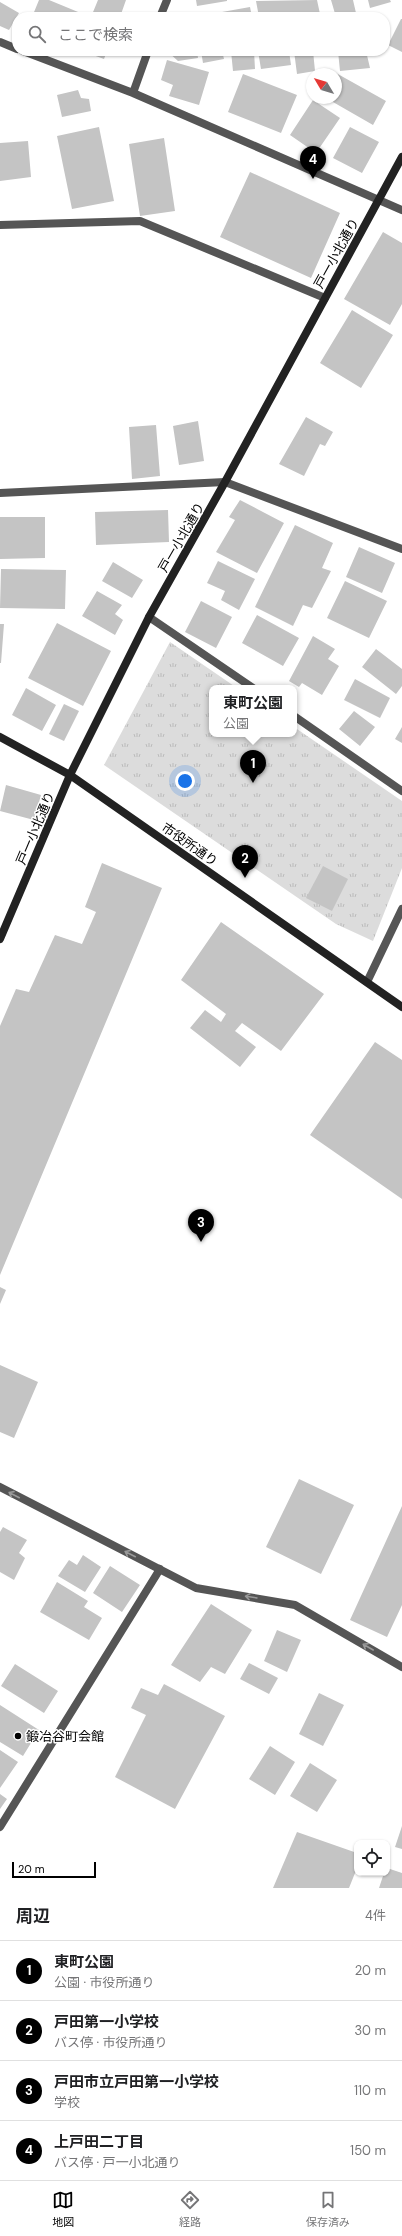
<!DOCTYPE html>
<html lang="ja">
<meta charset="utf-8">
<style>
:root{--surface:#fff;--page:#f6f6f6;--text:#202124;--muted:#757577;--line:#e0e0e0;--accent:#000}
body{margin:0;font-family:"DM Sans","Noto Sans JP",sans-serif;background:var(--page);color:var(--text)}
.controls{position:absolute;right:12px;bottom:12px;display:grid;overflow:hidden;border-radius:8px;box-shadow:0 1px 3px #0004}
.controls button{width:36px;height:36px;display:grid;place-items:center;padding:0;border:0;border-bottom:1px solid var(--line);background:var(--surface);color:var(--text);font:20px sans-serif}
.compass{position:absolute;left:306px;top:68px;width:36px;height:36px;border-radius:50%;background:var(--surface);box-shadow:0 1px 3px #0004;rotate:308deg}
.scale{position:absolute;left:12px;bottom:10px;width:84px;box-sizing:border-box;padding-left:4px;border:2px solid #000;border-top:0;font-size:11px;line-height:14px;white-space:nowrap;color:#000;-webkit-text-stroke:3px #fff;paint-order:stroke}
.you{position:absolute;left:185px;top:781px;width:14px;height:14px;margin:-10px;border:3px solid #fff;border-radius:50%;background:#1a73e8;box-shadow:0 0 0 6px #1a73e833}
.badge{display:grid;place-items:center;width:26px;height:26px;border-radius:50%;background:var(--accent);color:#fff;font-size:13px;font-weight:700}
.pin{position:absolute;translate:-50% -33px;filter:drop-shadow(0 1px 2px #0008)}
.pin::after{content:'';position:absolute;top:21px;width:14px;height:12px;background:inherit;clip-path:polygon(0 0,100% 0,50% 100%)}
.popup{position:absolute;left:209px;top:685px;width:88px;height:52px;box-sizing:border-box;display:grid;place-content:center;border-radius:8px;background:var(--surface);filter:drop-shadow(0 1px 3px #0005);font-size:13px;white-space:nowrap;color:var(--muted)}
.popup b{font-size:15px;color:var(--text)}
.popup::after{content:'';position:absolute;left:50%;top:100%;margin-left:-8px;border:8px solid transparent;border-top-color:var(--surface)}
.list{margin:0;padding:0;list-style:none}
h2{display:flex;justify-content:space-between;align-items:center;height:52px;margin:0;padding:0 16px;font-size:17px}
h2 small{font-size:13px;font-weight:400;color:var(--muted)}
.list li{display:grid;grid-template-columns:26px 1fr auto;gap:12px;align-items:center;box-sizing:border-box;height:60px;padding:0 16px;border-top:1px solid var(--line)}
.list b{display:block;font-size:15px;white-space:nowrap}
.list p{margin:0;font-size:13px;white-space:nowrap;color:var(--muted)}
.list em{font-size:13px;font-style:normal;color:var(--muted)}
.icon{flex:none;width:22px;height:22px;fill:none;stroke:currentColor;stroke-width:2;stroke-linecap:round;stroke-linejoin:round}
.map{position:relative;flex:none;width:402px;height:1888px;overflow:hidden}
.search{position:absolute;background:var(--surface);box-shadow:0 1px 3px #0004;left:12px;right:12px;top:12px;height:44px;display:flex;align-items:center;gap:10px;box-sizing:border-box;padding:0 14px;border-radius:16px;color:var(--muted);font-size:15px}
.sheet{height:292px;background:var(--surface)}
nav{display:flex;justify-content:space-around;align-items:center;box-sizing:border-box;height:56px;border-top:1px solid var(--line);background:var(--surface);font-size:11px;color:var(--muted)}
nav a{display:grid;justify-items:center;gap:2px}
nav .on{color:var(--accent)}
.map>svg:first-child{display:block}
.grass{fill:url(#grass-tufts)}
.building{fill:#c4c4c4}
.lines{fill:none;stroke-linecap:round;stroke-linejoin:round}
.lane{stroke:#555;stroke-width:8}
.street{stroke:#555;stroke-width:8}
.secondary{stroke:#222;stroke-width:8}
.oneway{stroke:#999}
.poi-dot{fill:#000;stroke:#fff;stroke-width:1.5}
.labels{text-anchor:middle;stroke-width:3;stroke-linejoin:round;paint-order:stroke}
.street-label{font-size:13px;fill:#000;stroke:#fff}
.poi-label{font-size:13px;fill:#000;stroke:#fff;text-anchor:start}
</style>
<div class="map">
<svg width="402" height="1888" viewBox="0 0 402 1888">
<defs>
<pattern id="grass-tufts" width="24" height="20" patternUnits="userSpaceOnUse"><rect width="24" height="20" fill="#dcdcdc"/><path d="M3 7l-1-3M5 7V3M7 7l1-3M15 17l-1-3M17 17v-4M19 17l1-3" fill="none" stroke="#bbb"/></pattern>
</defs>
<rect width="100%" height="100%" fill="#fff"/>
<path class="grass" d="M 170,642 L 237,688 L 212,688 L 212,734 L 294,734 L 294,727 L 402,801 L 402,868 L 373,941 L 336,924 L 104,765 Z"/>
<path class="building" d="M 39,0 L 49,0 L 83,14 L 82,17 L 32,17 Z
M 98,0 L 126,0 L 120,17 L 91,17 Z
M 196,0 L 227,0 L 227,1 L 197,6 Z
M 317,0 L 320,14 L 305,17 L 259,17 L 256,1 Z
M 331,0 L 353,0 L 356,13 L 336,17 Z
M 368,0 L 390,0 L 391,2 L 370,8 Z
M 0,2 L 19,13 L 9,30 L 0,26 Z
M 250,7 L 252,17 L 222,17 L 222,12 Z
M 401,19 L 402,19 L 402,52 L 388,45 Z
M 82,51 L 107,51 L 104,59 Z
M 167,51 L 197,51 L 198,58 L 178,61 Z
M 201,51 L 222,51 L 224,59 L 203,63 Z
M 231,51 L 254,51 L 255,69 L 233,71 Z
M 258,51 L 289,51 L 291,65 L 261,69 Z
M 294,51 L 313,51 L 315,71 L 297,74 Z
M 338,51 L 366,51 L 370,68 L 340,71 Z
M 167,60 L 209,72 L 199,105 L 169,96 L 173,85 L 161,80 Z
M 336,73 L 386,101 L 373,125 L 326,98 L 336,98 Z
M 243,74 L 297,95 L 281,133 L 228,112 Z
M 78,90 L 81,98 L 89,99 L 91,111 L 62,117 L 57,95 Z
M 313,100 L 340,118 L 316,153 L 290,135 Z
M 99,127 L 114,201 L 72,209 L 57,136 Z
M 350,127 L 379,142 L 362,173 L 333,158 Z
M 164,138 L 175,211 L 140,216 L 129,144 Z
M 28,141 L 31,177 L 0,181 L 0,143 Z
M 250,172 L 340,213 L 311,278 L 220,237 Z
M 383,232 L 402,243 L 402,304 L 390,325 L 344,299 Z
M 352,310 L 393,335 L 361,388 L 320,363 Z
M 306,417 L 333,432 L 325,446 L 320,444 L 304,476 L 279,464 Z
M 198,421 L 204,461 L 179,465 L 173,426 Z
M 156,425 L 160,476 L 132,479 L 129,427 Z
M 240,500 L 284,523 L 257,573 L 216,552 L 235,520 L 229,517 Z
M 168,510 L 169,542 L 96,545 L 95,512 Z
M 0,517 L 45,517 L 45,558 L 0,559 Z
M 295,525 L 333,543 L 322,568 L 331,571 L 312,608 L 303,605 L 293,626 L 255,607 Z
M 359,547 L 395,563 L 382,593 L 346,577 Z
M 218,561 L 255,579 L 239,610 L 221,600 L 225,591 L 207,583 Z
M 113,562 L 143,580 L 132,598 L 102,581 Z
M 1,569 L 66,570 L 65,609 L 0,608 Z
M 345,581 L 387,601 L 369,638 L 327,618 Z
M 97,591 L 122,605 L 115,614 L 123,620 L 115,635 L 82,616 Z
M 201,601 L 232,617 L 216,648 L 185,632 Z
M 257,615 L 299,638 L 283,666 L 242,643 Z
M 57,623 L 111,651 L 83,706 L 28,678 Z
M 0,624 L 4,624 L 1,663 L 0,663 Z
M 313,636 L 335,649 L 328,659 L 339,666 L 322,695 L 302,683 L 299,687 L 289,681 Z
M 376,649 L 402,669 L 402,686 L 396,694 L 362,667 Z
M 355,679 L 390,698 L 380,718 L 344,700 Z
M 26,688 L 56,705 L 42,731 L 12,715 Z
M 64,704 L 79,711 L 64,741 L 49,734 Z
M 354,711 L 375,727 L 360,746 L 339,729 Z
M 402,727 L 402,743 L 395,739 Z
M 6,785 L 41,795 L 34,820 L 0,811 Z
M 102,863 L 162,888 L 0,1275 L 0,1026 L 16,989 L 29,992 L 55,935 L 82,944 L 96,912 L 85,907 Z
M 323,866 L 348,879 L 332,911 L 306,898 Z
M 221,922 L 324,994 L 281,1051 L 242,1023 L 235,1031 L 256,1047 L 240,1067 L 190,1028 L 205,1010 L 221,1022 L 226,1014 L 181,980 Z
M 375,1042 L 402,1060 L 402,1199 L 310,1135 Z
M 0,1287 L 6,1290 L 0,1304 Z
M 0,1365 L 38,1382 L 14,1438 L 0,1432 Z
M 299,1479 L 354,1505 L 321,1574 L 266,1547 Z
M 402,1506 L 402,1605 L 387,1637 L 350,1620 Z
M 3,1527 L 27,1540 L 19,1553 L 25,1558 L 14,1580 L 0,1572 L 0,1532 Z
M 83,1555 L 101,1567 L 85,1592 L 58,1576 L 69,1560 L 77,1565 Z
M 110,1566 L 140,1585 L 122,1612 L 93,1593 Z
M 57,1582 L 88,1601 L 84,1607 L 102,1618 L 89,1640 L 40,1612 Z
M 211,1604 L 252,1630 L 225,1674 L 211,1667 L 200,1682 L 171,1665 Z
M 277,1630 L 301,1640 L 287,1672 L 264,1661 Z
M 249,1663 L 278,1678 L 269,1694 L 240,1679 Z
M 15,1664 L 58,1691 L 44,1713 L 1,1686 Z
M 164,1684 L 225,1716 L 175,1809 L 115,1777 L 146,1715 L 131,1708 L 141,1688 L 158,1695 Z
M 319,1693 L 344,1705 L 323,1746 L 299,1734 Z
M 0,1705 L 39,1730 L 23,1756 L 0,1742 Z
M 270,1746 L 295,1762 L 275,1795 L 249,1779 Z
M 0,1750 L 18,1762 L 0,1788 Z
M 310,1763 L 337,1780 L 317,1812 L 290,1796 Z
M 0,1794 L 7,1799 L 0,1809 Z
M 402,1826 L 402,1849 L 395,1847 Z
M 297,1832 L 357,1853 L 357,1868 L 349,1888 L 273,1888 Z
M 387,1868 L 402,1873 L 402,1888 L 379,1888 L 384,1873 L 387,1873 Z"/>
<g class="lines">
<path class="lane" d="M 0,225 L 140,221 L 325,298"/>
<path class="street" d="M 160,17 L 167,0
M 0,42 L 17,49
M 23,51 L 133,93 L 402,210
M 133,93 L 148,51
M 0,493 L 225,482 L 402,549
M 149,617 L 253,688
M 294,716 L 402,791
M 367,982 L 402,909
M 0,1487 L 196,1588 L 295,1605 L 402,1667
M 0,1827 L 160,1569"/>
<path class="secondary" d="M 0,737 L 70,775 L 402,1007
M 0,939 L 70,775 L 149,617 L 225,482 L 402,157"/>
</g>
<defs><path id="oneway-shaft" d="M-6 0H5M1.5-3L5.5 0L1.5 3" fill="none" stroke-width="1.6" stroke-linecap="round" stroke-linejoin="round"/></defs>
<g class="oneway">
<use href="#oneway-shaft" transform="translate(14 1495) rotate(-153)"/>
<use href="#oneway-shaft" transform="translate(130 1554) rotate(-153)"/>
<use href="#oneway-shaft" transform="translate(251 1597) rotate(-171)"/>
<use href="#oneway-shaft" transform="translate(368 1647) rotate(-150)"/>
</g>
<circle class="poi-dot" cx="18" cy="1736" r="4"/>
<g class="labels">
<g class="street-label">
<text transform="translate(336 253) rotate(-61)" y="5">戸一小北通り</text>
<text transform="translate(181 537) rotate(-60)" y="5">戸一小北通り</text>
<text transform="translate(35 828) rotate(-67)" y="5">戸一小北通り</text>
<text transform="translate(190 844) rotate(35)" y="5">市役所通り</text>
</g>
<g class="poi-label">
<text x="26" y="1741">鍛冶谷町会館</text>
</g>
</g>
</svg>
<div class="controls">
<button><svg class="icon" aria-label="locate" viewBox="0 0 24 24"><circle cx="12" cy="12" r="6"/><path d="M12 2v4M12 18v4M2 12h4M18 12h4"/></svg></button>
</div>
<svg class="compass" viewBox="-18 -18 36 36"><path d="M0-13l5 13h-10z" fill="#e53935"/><path d="M0 13l5-13h-10z" fill="#757577"/></svg>
<div class="scale">20 m</div>
<div class="you"></div>
<div class="pin badge" style="left:253px;top:783px">1</div>
<div class="popup"><b>東町公園</b>公園</div>
<div class="pin badge" style="left:245px;top:878px">2</div>
<div class="pin badge" style="left:201px;top:1242px">3</div>
<div class="pin badge" style="left:313px;top:179px">4</div>
<div class="search"><svg class="icon" aria-label="search" viewBox="0 0 24 24"><circle cx="10" cy="10" r="6"/><path d="M15 15l6 6"/></svg>ここで検索</div>
</div>
<section class="sheet">
<h2>周辺<small>4件</small></h2>
<ul class="list">
<li><span class="badge">1</span><div><b>東町公園</b><p>公園 · 市役所通り</p></div><em>20 m</em></li>
<li><span class="badge">2</span><div><b>戸田第一小学校</b><p>バス停 · 市役所通り</p></div><em>30 m</em></li>
<li><span class="badge">3</span><div><b>戸田市立戸田第一小学校</b><p>学校</p></div><em>110 m</em></li>
<li><span class="badge">4</span><div><b>上戸田二丁目</b><p>バス停 · 戸一小北通り</p></div><em>150 m</em></li>
</ul>
</section>
<nav>
<a class="on"><svg class="icon" aria-label="map" viewBox="0 0 24 24"><path d="M3 6l6-2 6 2 6-2v14l-6 2-6-2-6 2zM9 4v14M15 6v14"/></svg>地図</a>
<a><svg class="icon" aria-label="directions" viewBox="0 0 24 24"><path d="M12 3l9 9-9 9-9-9zM9 14v-3h6M13 9l2 2-2 2"/></svg>経路</a>
<a><svg class="icon" aria-label="saved" viewBox="0 0 24 24"><path d="M7 4h10v16l-5-4-5 4z"/></svg>保存済み</a>
</nav>
